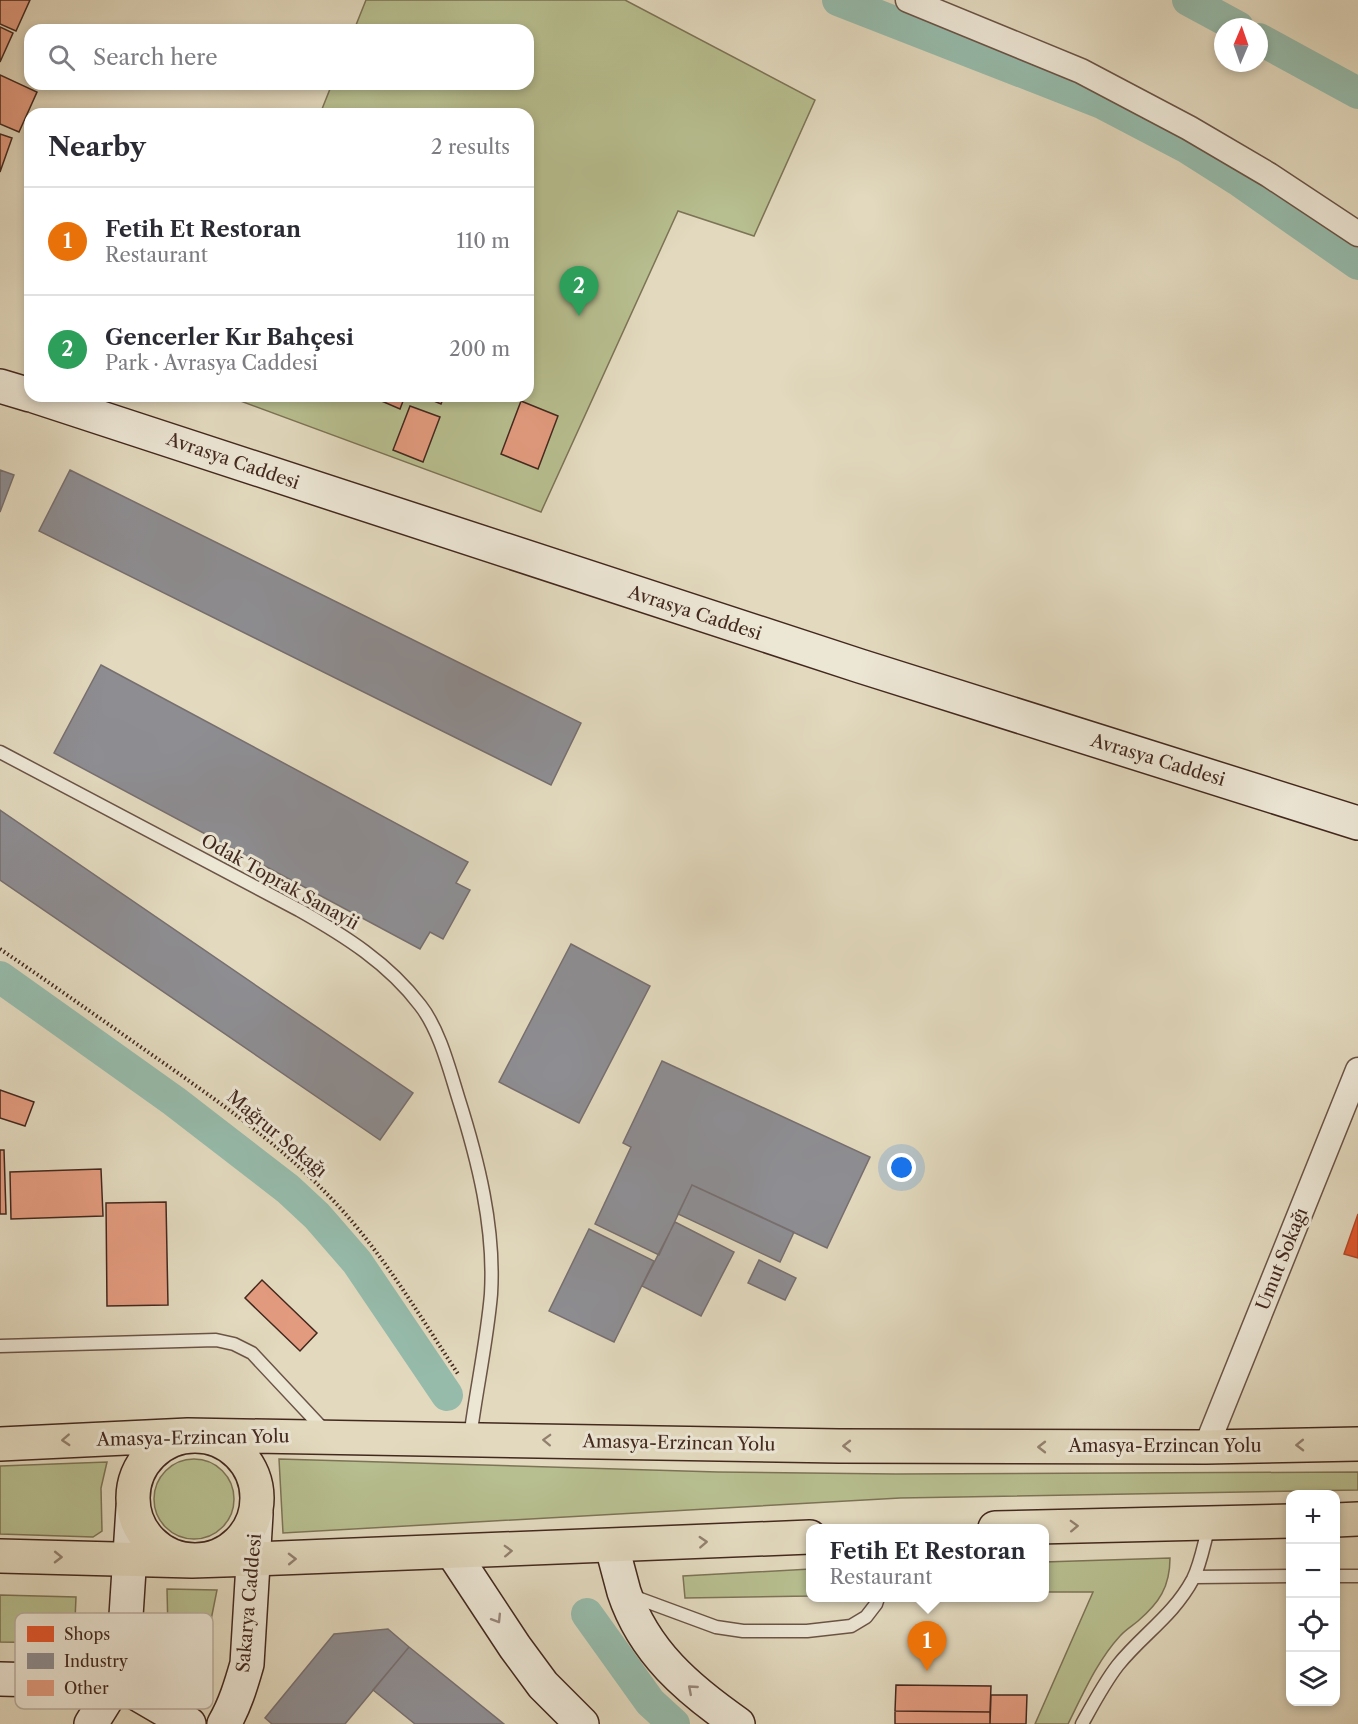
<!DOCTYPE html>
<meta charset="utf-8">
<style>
:root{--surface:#fff;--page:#f7f7f7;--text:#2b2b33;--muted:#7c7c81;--line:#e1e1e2;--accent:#2563eb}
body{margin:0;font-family:"Libre Caslon Text",serif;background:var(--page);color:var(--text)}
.controls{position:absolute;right:18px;bottom:18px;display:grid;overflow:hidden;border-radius:12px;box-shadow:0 3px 9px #0003}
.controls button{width:54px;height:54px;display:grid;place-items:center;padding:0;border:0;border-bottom:2px solid var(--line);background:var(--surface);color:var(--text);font:30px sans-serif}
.compass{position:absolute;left:1214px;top:18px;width:54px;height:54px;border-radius:50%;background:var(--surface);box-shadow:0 3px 9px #0003;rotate:2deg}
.you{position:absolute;left:902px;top:1168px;width:21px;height:21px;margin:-15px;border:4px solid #fff;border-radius:50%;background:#1a73e8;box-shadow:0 0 0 9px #1a73e833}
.badge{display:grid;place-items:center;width:39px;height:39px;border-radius:50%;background:var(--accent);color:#fff;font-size:20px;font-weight:700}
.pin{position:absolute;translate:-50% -50px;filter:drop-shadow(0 2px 3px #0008)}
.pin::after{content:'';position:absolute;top:32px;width:21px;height:18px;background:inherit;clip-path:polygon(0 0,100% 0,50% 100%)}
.popup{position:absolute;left:806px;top:1524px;width:243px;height:78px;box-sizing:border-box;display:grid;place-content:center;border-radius:12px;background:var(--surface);filter:drop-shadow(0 2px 4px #0005);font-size:20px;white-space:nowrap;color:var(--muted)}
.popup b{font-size:22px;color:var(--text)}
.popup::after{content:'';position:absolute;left:50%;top:100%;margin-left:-12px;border:12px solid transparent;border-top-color:var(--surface)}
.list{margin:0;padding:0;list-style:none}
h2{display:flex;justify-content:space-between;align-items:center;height:78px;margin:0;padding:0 24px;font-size:26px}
h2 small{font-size:20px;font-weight:400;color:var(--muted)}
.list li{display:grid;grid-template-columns:39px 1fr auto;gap:18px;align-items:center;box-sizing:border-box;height:108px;padding:0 24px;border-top:2px solid var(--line)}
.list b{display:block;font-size:22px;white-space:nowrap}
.list p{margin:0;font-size:20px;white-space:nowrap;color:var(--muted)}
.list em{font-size:20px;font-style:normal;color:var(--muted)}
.icon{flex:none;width:33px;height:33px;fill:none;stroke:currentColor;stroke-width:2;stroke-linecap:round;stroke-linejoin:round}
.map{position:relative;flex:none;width:1358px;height:1724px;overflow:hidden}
.search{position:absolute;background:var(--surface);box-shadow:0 3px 9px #0003;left:24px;top:24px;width:510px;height:66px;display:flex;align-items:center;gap:15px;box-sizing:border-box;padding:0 21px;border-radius:18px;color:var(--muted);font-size:22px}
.panel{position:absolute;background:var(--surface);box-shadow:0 3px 9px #0003;left:24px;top:108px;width:510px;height:294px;border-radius:18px}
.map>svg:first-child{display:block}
.green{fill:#b7be8f;stroke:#7d7356;stroke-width:1.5}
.shops{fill:#e4572e;stroke:#b44929;stroke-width:1.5}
.industry{fill:#8d8d92;stroke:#776f6f;stroke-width:1.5}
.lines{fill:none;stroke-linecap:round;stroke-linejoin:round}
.canal{stroke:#96bbab;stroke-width:32}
.building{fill:#e39b7f;stroke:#43281e;stroke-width:1.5}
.lane-casing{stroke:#6b5446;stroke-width:15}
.street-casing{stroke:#6b5446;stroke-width:27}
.secondary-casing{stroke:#43281e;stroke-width:36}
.highway-casing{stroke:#43281e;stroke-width:36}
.path{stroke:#43281e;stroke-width:4;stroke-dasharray:1.5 3;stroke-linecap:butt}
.lane{stroke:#ece6d5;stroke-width:12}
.street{stroke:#ece6d5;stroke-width:24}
.secondary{stroke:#ece6d5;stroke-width:33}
.highway{stroke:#e2d9be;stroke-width:33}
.oneway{stroke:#92806e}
.oneway2{stroke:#98877a}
.labels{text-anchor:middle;stroke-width:6;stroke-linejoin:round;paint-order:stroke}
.street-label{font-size:18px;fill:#43281e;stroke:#ece6d5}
.key{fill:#ece6d5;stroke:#b9ad9e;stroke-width:1.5}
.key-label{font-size:16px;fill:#43281e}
</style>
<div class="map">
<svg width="1358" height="1724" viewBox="0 0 1358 1724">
<rect width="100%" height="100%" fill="#e2d9be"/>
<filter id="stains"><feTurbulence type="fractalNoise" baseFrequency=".00333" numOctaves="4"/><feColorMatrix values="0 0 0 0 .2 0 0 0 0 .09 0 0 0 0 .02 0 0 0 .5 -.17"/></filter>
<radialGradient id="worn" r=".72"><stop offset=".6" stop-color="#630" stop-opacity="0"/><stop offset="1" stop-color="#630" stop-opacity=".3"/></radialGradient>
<path class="green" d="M 366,0 L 625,0 L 815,100 L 754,236 L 678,211 L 541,512 L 227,396 L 528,396 L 528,114 L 320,114 L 332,84 L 528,84 L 528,30 L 354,30 Z
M 279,1459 L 718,1472 L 896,1474 L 1358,1472 L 1358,1490 L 900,1498 L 283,1533 Z
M154 1499a40 40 0 1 1 80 0a40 40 0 1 1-80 0Z
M 107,1462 L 101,1488 L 102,1531 L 93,1537 L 0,1534 L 0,1466 Z
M 1170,1558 C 1170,1587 1159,1603 1138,1621 C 1132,1626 1125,1630 1120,1636 C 1097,1661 1083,1694 1068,1724 L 1035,1724 L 1093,1592 L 1044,1592 L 1044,1562 Z
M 810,1569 L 810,1596 L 685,1598 L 683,1576 Z
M 167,1589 L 217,1590 L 204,1655 L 198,1655 L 168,1631 Z
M 0,1595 L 76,1597 L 74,1643 L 0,1642 Z"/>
<path class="shops" d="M 1358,1214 L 1358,1258 L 1344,1254 Z"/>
<path class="industry" d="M 0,470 L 14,475 L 0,512 Z
M 70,470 L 581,723 L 551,785 L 39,531 Z
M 101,665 L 468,862 L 456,883 L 470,890 L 443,939 L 430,932 L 420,949 L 54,753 Z
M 0,810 L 413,1093 L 380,1140 L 0,880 Z
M 571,944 L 650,986 L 579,1123 L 499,1082 Z
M 662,1061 L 870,1157 L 827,1248 L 692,1185 L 659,1255 L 595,1224 L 631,1147 L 623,1143 Z
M 692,1185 L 794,1232 L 780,1262 L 678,1214 Z
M 675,1222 L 734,1252 L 701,1316 L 642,1286 Z
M 589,1229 L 654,1261 L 614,1342 L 549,1311 Z
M 759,1260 L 796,1278 L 785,1300 L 748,1283 Z
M 388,1629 L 409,1647 L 345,1724 L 272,1724 L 265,1718 L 334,1634 Z
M 409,1647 L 504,1724 L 415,1724 L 373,1690 Z"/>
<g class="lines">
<path class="canal" d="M 838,0 L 1102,103 L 1186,147 L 1238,180 L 1358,264
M 1188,0 L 1238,27
M 1259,39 L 1358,93
M 0,977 L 174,1101 L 288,1189 L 317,1216 L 357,1262 L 447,1395
M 587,1614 L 650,1702 L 674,1724"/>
</g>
<path class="building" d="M 0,0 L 30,0 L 16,31 L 0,24 Z
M 0,27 L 13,33 L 0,62 Z
M 0,75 L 37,92 L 19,132 L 0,124 Z
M 0,134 L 12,138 L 0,172 Z
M 370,396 L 405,396 L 400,409 Z
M 422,396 L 444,396 L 441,404 Z
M 521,401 L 558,416 L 538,469 L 501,454 Z
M 410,406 L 440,417 L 423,462 L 393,450 Z
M 0,1090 L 34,1102 L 25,1126 L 0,1118 Z
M 0,1150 L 4,1150 L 6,1214 L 0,1214 Z
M 101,1169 L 103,1216 L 11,1219 L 10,1172 Z
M 166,1202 L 168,1305 L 107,1306 L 106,1203 Z
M 262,1280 L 317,1333 L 300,1351 L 245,1298 Z
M 896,1685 L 991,1686 L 990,1712 L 895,1711 Z
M 991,1695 L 1027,1695 L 1026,1724 L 990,1724 Z
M 895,1711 L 990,1712 L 990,1724 L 895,1724 Z"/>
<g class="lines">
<g class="lane-casing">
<path id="lane" d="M 0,752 L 299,910 C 345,936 388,963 420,1005 C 439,1029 449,1068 458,1097 C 478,1160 495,1227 491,1294 C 487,1341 476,1391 470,1438
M 0,1346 L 216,1340 L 234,1344 L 252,1353 L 325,1431
M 1336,1576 L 1358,1576
M 1194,1577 L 1290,1576
M 632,1596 L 716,1627 L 743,1631 L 807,1631 L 851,1626 L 866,1617 L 876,1604 L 878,1598
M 1082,1724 C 1093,1704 1104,1683 1118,1665 C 1143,1634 1173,1616 1193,1579 C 1201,1563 1204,1543 1209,1526"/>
</g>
<g class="street-casing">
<path id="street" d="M 908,0 L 1081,71 L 1189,128 L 1269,175 L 1358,234
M 1206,1447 L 1358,1070"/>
</g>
<g class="secondary-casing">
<path id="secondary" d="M 0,386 L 30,395
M 34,396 L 860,666 L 1358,823
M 612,1547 C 616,1562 620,1577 624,1592 C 644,1652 688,1689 738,1724
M 453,1553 L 515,1647 L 543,1685 L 582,1724
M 0,1679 L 117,1682 L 189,1724
M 91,1724 L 117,1682 L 123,1662 L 133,1508
M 224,1724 C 235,1705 241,1685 247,1664 L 256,1514"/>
</g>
<g class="highway-casing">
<path id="highway" d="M133 1498a62 62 0 1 1 124 0a62 62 0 1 1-124 0Z
M 0,1444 L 188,1435 L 839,1446 L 1206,1447 L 1358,1444
M 1336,1520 L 1358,1519
M 995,1528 L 1290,1521
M 0,1556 L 192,1561 L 254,1559 L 810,1537"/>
</g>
<path class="path" d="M 0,949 C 56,987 112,1027 168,1066 C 223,1105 280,1145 327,1194 C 379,1247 418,1313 458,1374"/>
<use href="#lane" class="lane"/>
<use href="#street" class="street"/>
<use href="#secondary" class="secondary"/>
<use href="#highway" class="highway"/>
</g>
<defs><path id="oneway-chevron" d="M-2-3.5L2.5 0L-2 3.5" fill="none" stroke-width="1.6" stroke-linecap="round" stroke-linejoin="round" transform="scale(1.5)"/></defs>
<g class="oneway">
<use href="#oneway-chevron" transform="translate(66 1440) rotate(177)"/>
<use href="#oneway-chevron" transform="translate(547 1440) rotate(-178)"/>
<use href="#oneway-chevron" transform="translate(1300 1445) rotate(179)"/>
<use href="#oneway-chevron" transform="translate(847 1446) rotate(-180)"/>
<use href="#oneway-chevron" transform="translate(1042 1447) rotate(-180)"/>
<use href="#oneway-chevron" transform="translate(1074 1526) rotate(-2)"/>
<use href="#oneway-chevron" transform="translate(703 1542) rotate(-3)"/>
<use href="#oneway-chevron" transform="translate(508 1551) rotate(-2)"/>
<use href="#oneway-chevron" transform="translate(58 1557) rotate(1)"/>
<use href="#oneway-chevron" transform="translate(292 1559) rotate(-1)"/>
</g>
<g class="oneway2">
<use href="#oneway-chevron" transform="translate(497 1619) rotate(58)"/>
<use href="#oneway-chevron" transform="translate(692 1689) rotate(-139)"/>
</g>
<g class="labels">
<g class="street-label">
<text transform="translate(233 461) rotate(19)" y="6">Avrasya Caddesi</text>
<text transform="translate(695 613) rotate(18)" y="6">Avrasya Caddesi</text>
<text transform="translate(1158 760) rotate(17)" y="6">Avrasya Caddesi</text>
<text transform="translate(280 882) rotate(29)" y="6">Odak Toprak Sanayii</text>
<text transform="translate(277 1134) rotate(40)" y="6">Mağrur Sokağı</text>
<text transform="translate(1282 1259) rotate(-68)" y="6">Umut Sokağı</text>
<text transform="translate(193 1438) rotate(-1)" y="6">Amasya-Erzincan Yolu</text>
<text transform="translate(679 1443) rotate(1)" y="6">Amasya-Erzincan Yolu</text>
<text x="1165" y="1452">Amasya-Erzincan Yolu</text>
<text transform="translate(249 1603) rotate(-85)" y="6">Sakarya Caddesi</text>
</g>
</g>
<rect x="15" y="1613" width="198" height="96" rx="9" class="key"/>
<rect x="27" y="1626" width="27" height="16" fill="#e4572e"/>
<rect x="27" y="1653" width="27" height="16" fill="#8d8d92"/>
<rect x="27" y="1680" width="27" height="16" fill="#e39b7f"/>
<g class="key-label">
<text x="64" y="1640">Shops</text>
<text x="64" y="1667">Industry</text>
<text x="64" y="1694">Other</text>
</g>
<rect width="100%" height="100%" filter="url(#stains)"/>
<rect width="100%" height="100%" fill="url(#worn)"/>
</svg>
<div class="controls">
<button>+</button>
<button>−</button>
<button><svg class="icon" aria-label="locate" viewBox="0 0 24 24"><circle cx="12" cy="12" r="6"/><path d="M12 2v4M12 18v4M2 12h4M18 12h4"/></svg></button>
<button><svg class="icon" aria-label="layers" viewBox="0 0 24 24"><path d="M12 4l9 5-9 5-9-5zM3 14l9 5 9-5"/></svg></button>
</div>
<svg class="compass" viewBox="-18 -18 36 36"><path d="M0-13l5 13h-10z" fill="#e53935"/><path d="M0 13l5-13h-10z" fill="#7c7c81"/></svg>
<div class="you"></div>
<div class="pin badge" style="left:927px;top:1671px;background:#e8710a">1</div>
<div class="popup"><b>Fetih Et Restoran</b>Restaurant</div>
<div class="pin badge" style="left:579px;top:316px;background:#2e9e5b">2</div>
<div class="search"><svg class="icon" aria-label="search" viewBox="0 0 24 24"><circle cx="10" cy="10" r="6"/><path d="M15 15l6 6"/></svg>Search here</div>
<section class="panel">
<h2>Nearby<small>2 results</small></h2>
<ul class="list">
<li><span class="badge" style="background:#e8710a">1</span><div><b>Fetih Et Restoran</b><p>Restaurant</p></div><em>110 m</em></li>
<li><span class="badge" style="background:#2e9e5b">2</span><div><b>Gencerler Kır Bahçesi</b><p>Park · Avrasya Caddesi</p></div><em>200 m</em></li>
</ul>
</section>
</div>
